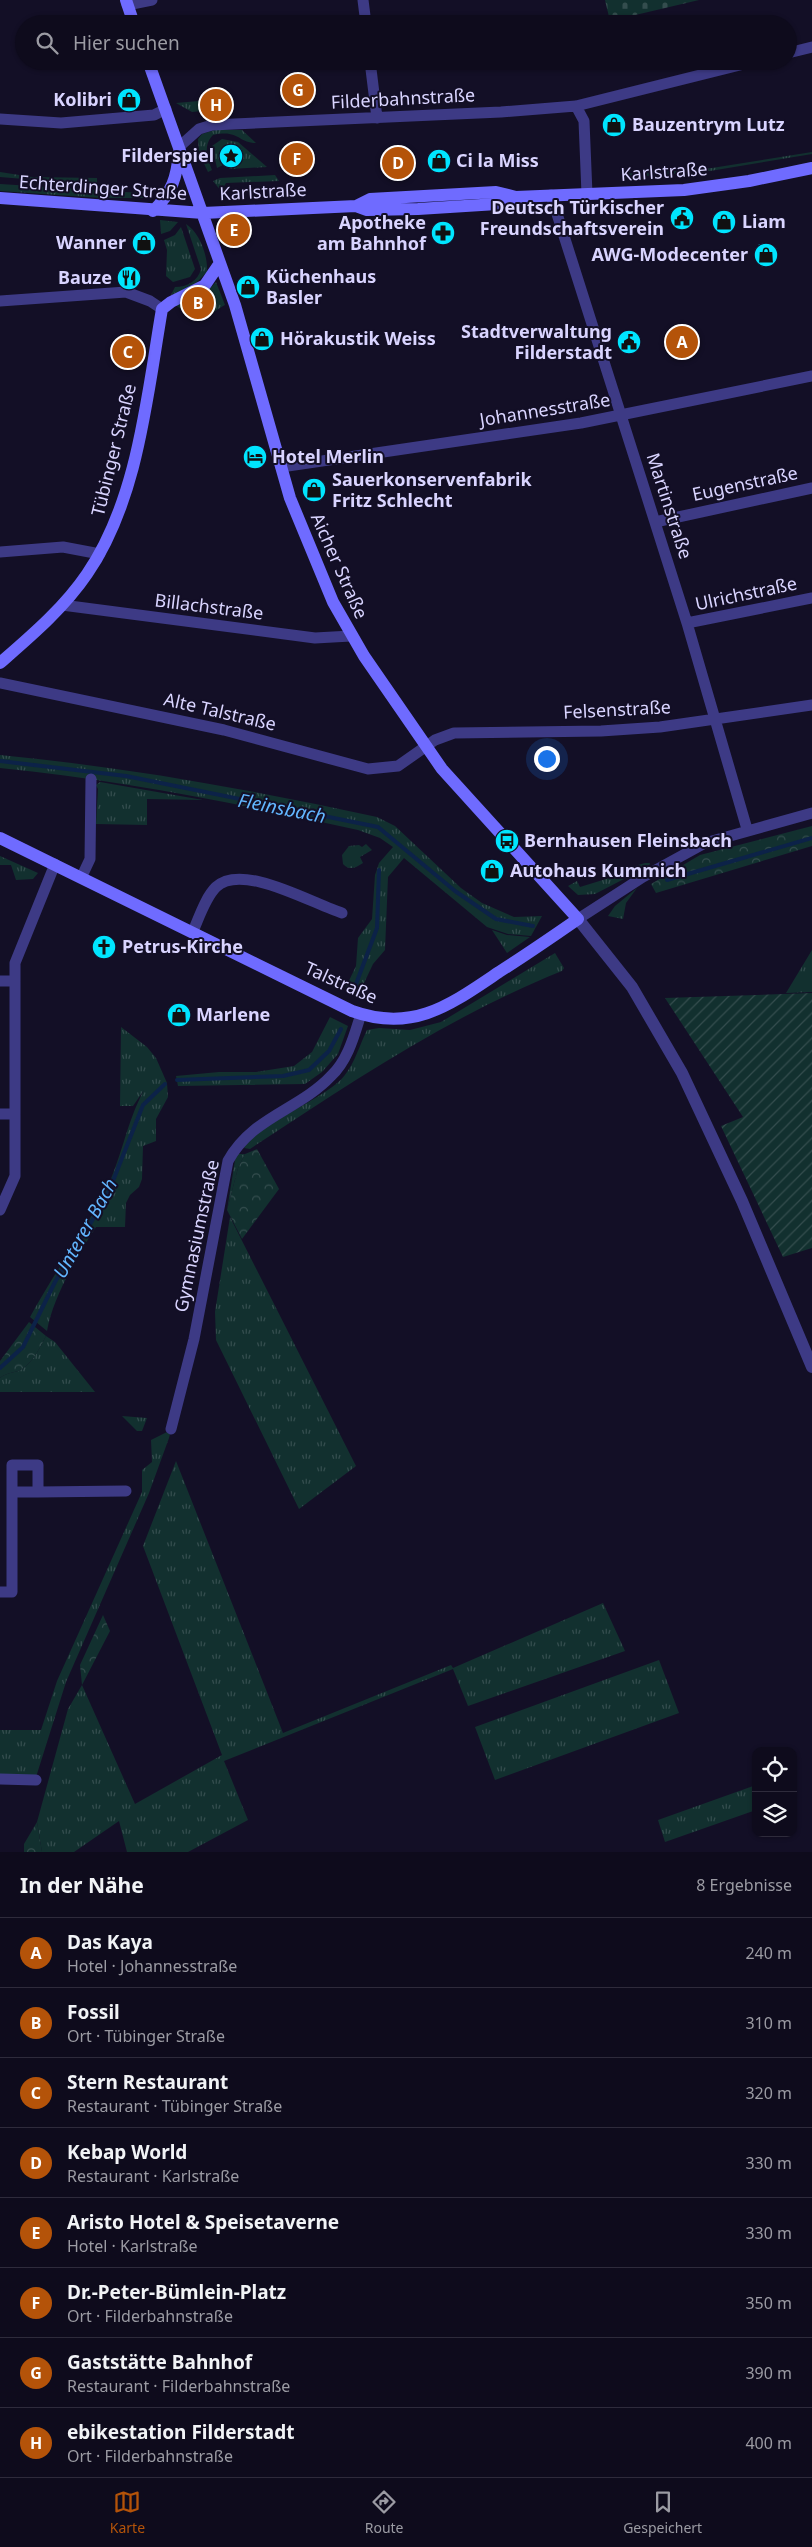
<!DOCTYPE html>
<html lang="de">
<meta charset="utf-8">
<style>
:root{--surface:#0e0b1c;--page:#1c1929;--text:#f1f3f6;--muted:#9b9ba3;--line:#2e2b3b;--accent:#b45309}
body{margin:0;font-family:"Noto Sans",sans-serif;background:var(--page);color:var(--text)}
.controls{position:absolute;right:15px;bottom:15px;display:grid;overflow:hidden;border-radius:10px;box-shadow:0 1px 4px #0004}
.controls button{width:45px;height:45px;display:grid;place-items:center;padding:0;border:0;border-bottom:1px solid var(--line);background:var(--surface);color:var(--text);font:25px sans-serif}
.you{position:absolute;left:546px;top:758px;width:18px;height:18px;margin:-12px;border:4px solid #fff;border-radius:50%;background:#1a73e8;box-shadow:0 0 0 8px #1a73e833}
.badge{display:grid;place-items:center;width:32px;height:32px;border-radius:50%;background:var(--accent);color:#fff;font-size:16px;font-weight:700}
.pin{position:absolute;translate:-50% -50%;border:2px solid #fff;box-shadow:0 1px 5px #0006}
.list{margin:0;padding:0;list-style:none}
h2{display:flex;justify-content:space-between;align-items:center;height:65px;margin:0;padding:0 20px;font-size:21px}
h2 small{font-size:16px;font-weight:400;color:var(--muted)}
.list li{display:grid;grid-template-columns:32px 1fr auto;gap:15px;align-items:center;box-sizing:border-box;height:70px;padding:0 20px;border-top:1px solid var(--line)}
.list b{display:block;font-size:19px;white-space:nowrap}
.list p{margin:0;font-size:16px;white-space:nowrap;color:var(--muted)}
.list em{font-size:16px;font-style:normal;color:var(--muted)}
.icon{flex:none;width:28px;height:28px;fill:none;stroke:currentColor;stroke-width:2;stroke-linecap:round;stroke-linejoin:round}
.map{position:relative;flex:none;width:812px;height:1852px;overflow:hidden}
.search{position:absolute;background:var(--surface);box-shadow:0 1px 4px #0004;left:15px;right:15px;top:15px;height:55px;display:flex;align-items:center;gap:12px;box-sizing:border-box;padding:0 18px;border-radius:28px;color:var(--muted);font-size:19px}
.sheet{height:625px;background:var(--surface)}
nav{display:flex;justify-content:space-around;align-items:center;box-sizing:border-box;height:70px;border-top:1px solid var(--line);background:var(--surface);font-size:14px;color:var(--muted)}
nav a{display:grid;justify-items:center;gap:2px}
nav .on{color:var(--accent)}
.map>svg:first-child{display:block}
.grass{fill:url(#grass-tufts)}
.forest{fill:url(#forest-crowns)}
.cemetery{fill:url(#cemetery-stones)}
.garden{fill:url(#garden-furrows)}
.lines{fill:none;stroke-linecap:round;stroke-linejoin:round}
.stream{stroke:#0c2248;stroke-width:4}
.minor{stroke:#3d3a85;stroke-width:11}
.tertiary{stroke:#3d3a85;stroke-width:12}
.secondary{stroke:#6f6bff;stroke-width:12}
.labels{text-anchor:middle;stroke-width:4;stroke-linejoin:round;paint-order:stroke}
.street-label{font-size:18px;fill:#d9d4ff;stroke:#130f26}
.poi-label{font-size:18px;font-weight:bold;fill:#d9d4ff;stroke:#130f26;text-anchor:start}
.water-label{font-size:19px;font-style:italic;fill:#62b6ff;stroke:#130f26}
</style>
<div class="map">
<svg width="812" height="1852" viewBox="0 0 812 1852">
<defs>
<pattern id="grass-tufts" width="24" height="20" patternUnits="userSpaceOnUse" patternTransform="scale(1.25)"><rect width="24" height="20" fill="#12302f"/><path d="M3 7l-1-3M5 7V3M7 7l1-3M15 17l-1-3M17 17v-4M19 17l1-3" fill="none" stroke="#344d4e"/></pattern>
<pattern id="forest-crowns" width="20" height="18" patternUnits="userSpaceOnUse" patternTransform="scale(1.25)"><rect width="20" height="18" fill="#12302f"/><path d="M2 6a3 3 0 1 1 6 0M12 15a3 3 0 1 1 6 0" fill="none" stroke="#344d4e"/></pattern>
<pattern id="cemetery-stones" width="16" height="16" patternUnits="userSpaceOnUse" patternTransform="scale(1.25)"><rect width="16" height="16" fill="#12302f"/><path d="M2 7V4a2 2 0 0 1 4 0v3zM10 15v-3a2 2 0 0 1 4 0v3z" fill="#344d4e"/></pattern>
<pattern id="garden-furrows" width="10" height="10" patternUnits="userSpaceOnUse" patternTransform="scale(1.25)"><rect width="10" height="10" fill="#12302f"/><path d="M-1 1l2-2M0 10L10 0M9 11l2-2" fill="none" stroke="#344d4e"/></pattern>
</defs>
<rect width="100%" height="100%" fill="#130f26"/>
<path class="grass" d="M 210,100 L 211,110 L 192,112 L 176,103 Z
M 215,130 L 242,130 L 256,143 C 238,143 239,129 213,135 C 203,145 207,158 212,170 L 208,172 L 199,153 L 198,139 L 202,134 Z
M 222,139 L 238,142 L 267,167 L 229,169 L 229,166 L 225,164 L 217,168 L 212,146 Z
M 812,152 L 812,154 L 710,171 L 621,178 L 621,174 L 712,168 Z
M 275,175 L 279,181 L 226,183 L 221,191 L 213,181 L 220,178 Z
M 0,184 L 141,193 L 147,198 L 102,198 L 0,191 Z
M 160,220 L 178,222 L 170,231 L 161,234 Z
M 186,224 C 200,233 208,256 207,272 L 194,285 L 171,295 L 175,287 C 187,287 198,281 201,269 Z
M 181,227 L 195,269 L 190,277 L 173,282 L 166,276 L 167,250 L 164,240 L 175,235 Z
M 216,282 L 225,305 C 219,308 210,316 204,316 C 196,317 180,310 175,304 L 209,289 Z
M 0,755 C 127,767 252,790 377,817 L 395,826 L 461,888 L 482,903 L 514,917 L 542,916 L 531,936 L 508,934 L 487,927 L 404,858 L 388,877 L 385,950 L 373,964 L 358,996 L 345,989 L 356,966 L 358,938 L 372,919 L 375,875 L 379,863 L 393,847 L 380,838 L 358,830 C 240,804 121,780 0,768 Z
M 100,782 L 203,800 L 147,799 L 147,825 L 96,824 L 98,789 L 96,785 Z
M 366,844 L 372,850 L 360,857 L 363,863 C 355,868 350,871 343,864 L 342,855 L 349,846 L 359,845 L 362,847 Z
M 0,856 L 38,873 L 33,879 L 16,880 L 11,865 L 0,865 Z
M 645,863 L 650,863 L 649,866 L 595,894 L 578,895 L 568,886 L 577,881 L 580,887 L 632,871 L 631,867 Z
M 637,888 L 626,903 L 623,919 L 608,916 L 615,906 Z
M 492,930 L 507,935 L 530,937 L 507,953 Z
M 812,950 L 812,992 L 786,993 Z
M 555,953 L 564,968 L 562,971 C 450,1016 350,1083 250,1149 L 244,1148 C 259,1125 313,1103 336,1084 C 353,1071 358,1048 367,1030 L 379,1028 L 410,1030 L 441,1022 Z
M 330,1017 L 348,1026 L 338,1054 L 322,1072 L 305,1084 L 178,1086 L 176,1076 L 219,1072 L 256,1072 L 294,1066 L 312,1052 Z
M 121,1027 L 147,1047 L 156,1058 L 167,1083 L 168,1097 L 156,1119 L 156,1141 L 143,1146 L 142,1179 L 139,1187 L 130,1195 L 126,1203 L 125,1227 L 96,1227 C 77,1256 53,1297 47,1331 L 30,1317 C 53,1275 80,1237 103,1196 C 121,1162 126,1123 144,1090 L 133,1106 L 120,1106 Z
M 236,1154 L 245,1154 L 238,1168 L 227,1210 Z
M 230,1217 L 356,1466 L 299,1509 L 216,1340 L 215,1312 Z
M 46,1336 L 55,1342 L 95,1392 L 0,1392 L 0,1378 C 7,1372 16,1373 22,1369 C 34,1361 40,1347 46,1336 Z
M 122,1416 L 147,1418 L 142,1431 L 137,1431 Z
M 167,1432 L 170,1434 L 169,1438 L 149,1493 L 66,1682 L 36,1777 L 0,1776 L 0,1730 L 41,1730 L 57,1681 L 142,1492 L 142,1470 L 152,1462 L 151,1440 Z
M 176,1461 L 283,1733 L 451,1665 L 453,1668 L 603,1603 L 625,1651 L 468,1706 L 453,1669 L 224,1761 L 248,1820 L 188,1852 L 127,1852 L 119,1821 L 74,1852 L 42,1852 L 37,1822 L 68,1709 L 82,1685 L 135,1804 L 222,1755 L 143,1546 Z
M 659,1660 L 679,1713 L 495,1780 L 475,1727 Z
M 756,1785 L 756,1810 L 665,1842 L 658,1820 Z"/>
<path class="forest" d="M 0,172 L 32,177 L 97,178 L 97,185 L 0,177 Z
M 812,826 L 812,846 L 656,893 L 651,884 L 700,855 Z
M 257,1149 L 279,1189 L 242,1239 L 227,1210 L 238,1168 L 245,1154 Z
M 29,1322 L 46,1336 C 40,1347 34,1361 22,1369 C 16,1373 7,1372 0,1378 L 0,1361 Z
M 103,1615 L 110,1631 L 82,1685 L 80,1665 Z
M 37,1822 L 42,1852 L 24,1852 L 24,1844 Z"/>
<path class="cemetery" d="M 605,0 L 699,0 L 610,21 Z"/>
<path class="garden" d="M 812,993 L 812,1248 L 783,1257 L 721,1126 L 743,1117 L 665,998 Z"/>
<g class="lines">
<path class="stream" d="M 0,761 L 126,776 L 378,827 L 455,891 L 496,919 L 533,926
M 667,880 L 812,838
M 353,992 L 377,928 L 379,870
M 177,1080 L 283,1076 L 309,1070 L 329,1051 L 341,1029
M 0,1368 L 23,1347 L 55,1282 L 107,1196 L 143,1105 L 165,1084"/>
<path class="minor" d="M 363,0 L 366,24
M 127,5 L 152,0
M 788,53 L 812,47
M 370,61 L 377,118
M 576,106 L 584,121 L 587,194
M 0,119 L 61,123 L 154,115 L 166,109
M 179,147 L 199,129 L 212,125 L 501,112 L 576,106 L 756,61
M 551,195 L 687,623 L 747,829
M 0,301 L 126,292 L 150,301 L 162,309
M 281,467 L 581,423 L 812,376
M 655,522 L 812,488
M 0,552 L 63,547 L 100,554
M 62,605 L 315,638 L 351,636
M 687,623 L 812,598
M 0,683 L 224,730 L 368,769 L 398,766 L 435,740 L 454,733 L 601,731 L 660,727 L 812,705
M 82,876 L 90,859 L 91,779
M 578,919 L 643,877 L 705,843 L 812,813
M 193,931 C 199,918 205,898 216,887 C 242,862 313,904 342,913
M 0,981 L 15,981
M 0,1114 L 15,1114
M 0,1210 L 15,1176 L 15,963 L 55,864
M 171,1429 L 194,1339 L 228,1161 C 252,1117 299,1110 331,1076 C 348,1060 354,1036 361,1014
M 38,1492 L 126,1491
M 0,1592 L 12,1592 L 12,1465 L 38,1465 L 38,1492 L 12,1492
M 0,1779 L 36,1780"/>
<path class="tertiary" d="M 578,919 L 632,987 L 682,1073 L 742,1201 L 812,1367"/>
<path class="secondary" d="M 126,0 L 134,24
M 0,198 L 203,213 L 356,206 L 370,199 L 496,192 L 516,197 L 684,190 L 749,181 L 812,168
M 356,206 L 367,210 L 418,209 L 497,204 L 516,197
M 153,211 C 172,193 177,177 179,152
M 0,663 C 31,636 64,608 87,574 C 138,500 147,396 162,309 L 171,302 L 205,285 L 220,263
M 0,838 L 352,1011 C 413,1033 450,1005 499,972 C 526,955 552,937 578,919 L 442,769 L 364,656 L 333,602 L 290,498 L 235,305 L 148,61"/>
</g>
<defs>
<g id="shop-disc" transform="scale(1.25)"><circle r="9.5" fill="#00e5ff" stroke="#130f26"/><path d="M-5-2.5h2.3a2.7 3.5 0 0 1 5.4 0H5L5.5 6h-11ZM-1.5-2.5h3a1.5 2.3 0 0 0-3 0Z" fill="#111"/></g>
<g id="sight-disc" transform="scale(1.25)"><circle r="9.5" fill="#00e5ff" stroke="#130f26"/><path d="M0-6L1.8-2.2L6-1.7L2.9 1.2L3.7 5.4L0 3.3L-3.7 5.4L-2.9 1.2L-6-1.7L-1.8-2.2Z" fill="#111"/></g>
<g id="civic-disc" transform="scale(1.25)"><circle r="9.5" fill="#00e5ff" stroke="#130f26"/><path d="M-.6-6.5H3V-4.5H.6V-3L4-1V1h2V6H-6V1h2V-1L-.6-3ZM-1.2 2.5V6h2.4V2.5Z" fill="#111"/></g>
<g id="pharmacy-disc" transform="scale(1.25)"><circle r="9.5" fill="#00e5ff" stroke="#130f26"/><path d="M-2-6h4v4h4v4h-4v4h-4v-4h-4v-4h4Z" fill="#111"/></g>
<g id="restaurant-disc" transform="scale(1.25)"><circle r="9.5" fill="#00e5ff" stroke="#130f26"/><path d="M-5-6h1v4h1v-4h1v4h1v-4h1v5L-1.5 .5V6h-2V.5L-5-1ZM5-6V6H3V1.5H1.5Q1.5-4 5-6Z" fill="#111"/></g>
<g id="hotel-disc" transform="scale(1.25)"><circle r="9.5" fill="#00e5ff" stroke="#130f26"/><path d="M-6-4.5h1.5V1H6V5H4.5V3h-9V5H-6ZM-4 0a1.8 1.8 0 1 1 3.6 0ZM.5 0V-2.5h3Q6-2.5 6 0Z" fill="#111"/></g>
<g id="bus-disc" transform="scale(1.25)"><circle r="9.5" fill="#00e5ff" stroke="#130f26"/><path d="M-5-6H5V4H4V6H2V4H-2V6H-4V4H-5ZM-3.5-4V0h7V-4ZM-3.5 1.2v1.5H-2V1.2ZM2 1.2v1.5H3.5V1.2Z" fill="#111"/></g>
<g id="church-disc" transform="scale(1.25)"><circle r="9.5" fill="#00e5ff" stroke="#130f26"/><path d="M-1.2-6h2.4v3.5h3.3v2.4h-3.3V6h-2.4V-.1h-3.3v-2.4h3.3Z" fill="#111"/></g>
</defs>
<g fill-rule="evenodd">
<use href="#shop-disc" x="129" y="100"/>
<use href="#shop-disc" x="614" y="125"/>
<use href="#sight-disc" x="231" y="156"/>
<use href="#shop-disc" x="439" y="161"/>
<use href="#civic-disc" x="682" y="218"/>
<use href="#shop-disc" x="724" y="222"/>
<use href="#pharmacy-disc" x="443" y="233"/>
<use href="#shop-disc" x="144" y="243"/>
<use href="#shop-disc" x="766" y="255"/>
<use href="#restaurant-disc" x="129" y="278"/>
<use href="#shop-disc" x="248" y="287"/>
<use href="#shop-disc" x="262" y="339"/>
<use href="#civic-disc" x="629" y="342"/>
<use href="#hotel-disc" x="255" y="457"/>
<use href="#shop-disc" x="314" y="490"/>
<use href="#bus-disc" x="507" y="841"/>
<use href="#shop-disc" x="492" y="871"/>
<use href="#church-disc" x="104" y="947"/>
<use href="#shop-disc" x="179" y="1015"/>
</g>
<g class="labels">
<g class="street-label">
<text transform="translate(403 99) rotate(-3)" y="6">Filderbahnstraße</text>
<text transform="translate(664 172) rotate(-4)" y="6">Karlstraße</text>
<text transform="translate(103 188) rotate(4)" y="6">Echterdinger Straße</text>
<text transform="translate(263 192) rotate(-3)" y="6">Karlstraße</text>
<text transform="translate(545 410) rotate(-9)" y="6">Johannesstraße</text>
<text transform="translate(114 450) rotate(-76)" y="6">Tübinger Straße</text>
<text transform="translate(745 484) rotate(-12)" y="6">Eugenstraße</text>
<text transform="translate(669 506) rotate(72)" y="6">Martinstraße</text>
<text transform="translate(339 566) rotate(66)" y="6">Aicher Straße</text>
<text transform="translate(746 594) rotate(-12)" y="6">Ulrichstraße</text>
<text transform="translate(209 607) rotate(7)" y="6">Billachstraße</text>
<text transform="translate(617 710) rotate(-3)" y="6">Felsenstraße</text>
<text transform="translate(220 712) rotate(13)" y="6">Alte Talstraße</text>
<text transform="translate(341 983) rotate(24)" y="6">Talstraße</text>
<text transform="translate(197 1236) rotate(-78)" y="6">Gymnasiumstraße</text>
</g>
<g class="poi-label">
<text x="112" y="106" text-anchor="end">Kolibri</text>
<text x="632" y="131">Bauzentrym Lutz</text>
<text x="214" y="162" text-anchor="end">Filderspiel</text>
<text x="456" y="167">Ci la Miss</text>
<text x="664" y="214" text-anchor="end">Deutsch Türkischer<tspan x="664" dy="21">Freundschaftsverein</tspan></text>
<text x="742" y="228">Liam</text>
<text x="426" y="229" text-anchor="end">Apotheke<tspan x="426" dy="21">am Bahnhof</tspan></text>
<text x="126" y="249" text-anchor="end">Wanner</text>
<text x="748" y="261" text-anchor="end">AWG-Modecenter</text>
<text x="266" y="283">Küchenhaus<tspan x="266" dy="21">Basler</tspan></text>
<text x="112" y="284" text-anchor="end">Bauze</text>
<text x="612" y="338" text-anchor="end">Stadtverwaltung<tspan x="612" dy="21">Filderstadt</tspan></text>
<text x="280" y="345">Hörakustik Weiss</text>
<text x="272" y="463">Hotel Merlin</text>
<text x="332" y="486">Sauerkonservenfabrik<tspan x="332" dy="21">Fritz Schlecht</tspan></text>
<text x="524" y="847">Bernhausen Fleinsbach</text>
<text x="510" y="877">Autohaus Kummich</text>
<text x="122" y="953">Petrus-Kirche</text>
<text x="196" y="1021">Marlene</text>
</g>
<g class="water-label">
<text transform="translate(282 808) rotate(11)" y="7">Fleinsbach</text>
<text transform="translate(85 1228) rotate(-61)" y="7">Unterer Bach</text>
</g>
</g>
</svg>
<div class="controls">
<button><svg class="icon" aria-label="locate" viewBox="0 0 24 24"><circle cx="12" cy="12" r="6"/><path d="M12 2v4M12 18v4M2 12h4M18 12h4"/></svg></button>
<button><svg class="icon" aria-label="layers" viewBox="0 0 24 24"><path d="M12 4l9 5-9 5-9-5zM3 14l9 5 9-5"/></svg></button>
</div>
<div class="you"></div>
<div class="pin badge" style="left:682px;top:342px">A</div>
<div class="pin badge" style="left:198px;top:303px">B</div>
<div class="pin badge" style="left:128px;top:352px">C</div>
<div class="pin badge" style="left:398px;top:163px">D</div>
<div class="pin badge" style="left:234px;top:230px">E</div>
<div class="pin badge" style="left:297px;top:159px">F</div>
<div class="pin badge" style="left:298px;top:90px">G</div>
<div class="pin badge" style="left:216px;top:105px">H</div>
<div class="search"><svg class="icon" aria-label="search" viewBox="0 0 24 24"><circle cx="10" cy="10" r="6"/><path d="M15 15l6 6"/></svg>Hier suchen</div>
</div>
<section class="sheet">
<h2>In der Nähe<small>8 Ergebnisse</small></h2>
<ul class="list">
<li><span class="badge">A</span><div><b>Das Kaya</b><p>Hotel · Johannesstraße</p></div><em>240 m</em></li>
<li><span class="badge">B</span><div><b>Fossil</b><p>Ort · Tübinger Straße</p></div><em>310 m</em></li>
<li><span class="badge">C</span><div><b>Stern Restaurant</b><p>Restaurant · Tübinger Straße</p></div><em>320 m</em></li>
<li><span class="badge">D</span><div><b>Kebap World</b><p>Restaurant · Karlstraße</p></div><em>330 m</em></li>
<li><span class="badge">E</span><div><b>Aristo Hotel &amp; Speisetaverne</b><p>Hotel · Karlstraße</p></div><em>330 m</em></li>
<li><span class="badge">F</span><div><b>Dr.-Peter-Bümlein-Platz</b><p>Ort · Filderbahnstraße</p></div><em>350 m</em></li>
<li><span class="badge">G</span><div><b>Gaststätte Bahnhof</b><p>Restaurant · Filderbahnstraße</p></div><em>390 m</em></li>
<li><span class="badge">H</span><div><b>ebikestation Filderstadt</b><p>Ort · Filderbahnstraße</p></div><em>400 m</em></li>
</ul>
</section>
<nav>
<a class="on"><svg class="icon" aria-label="map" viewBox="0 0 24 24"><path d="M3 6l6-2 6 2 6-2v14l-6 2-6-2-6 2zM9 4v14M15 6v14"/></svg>Karte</a>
<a><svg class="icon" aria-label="directions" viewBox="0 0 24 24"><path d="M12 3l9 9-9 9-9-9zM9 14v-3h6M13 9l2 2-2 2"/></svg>Route</a>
<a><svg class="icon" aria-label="saved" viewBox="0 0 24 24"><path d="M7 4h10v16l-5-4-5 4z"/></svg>Gespeichert</a>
</nav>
